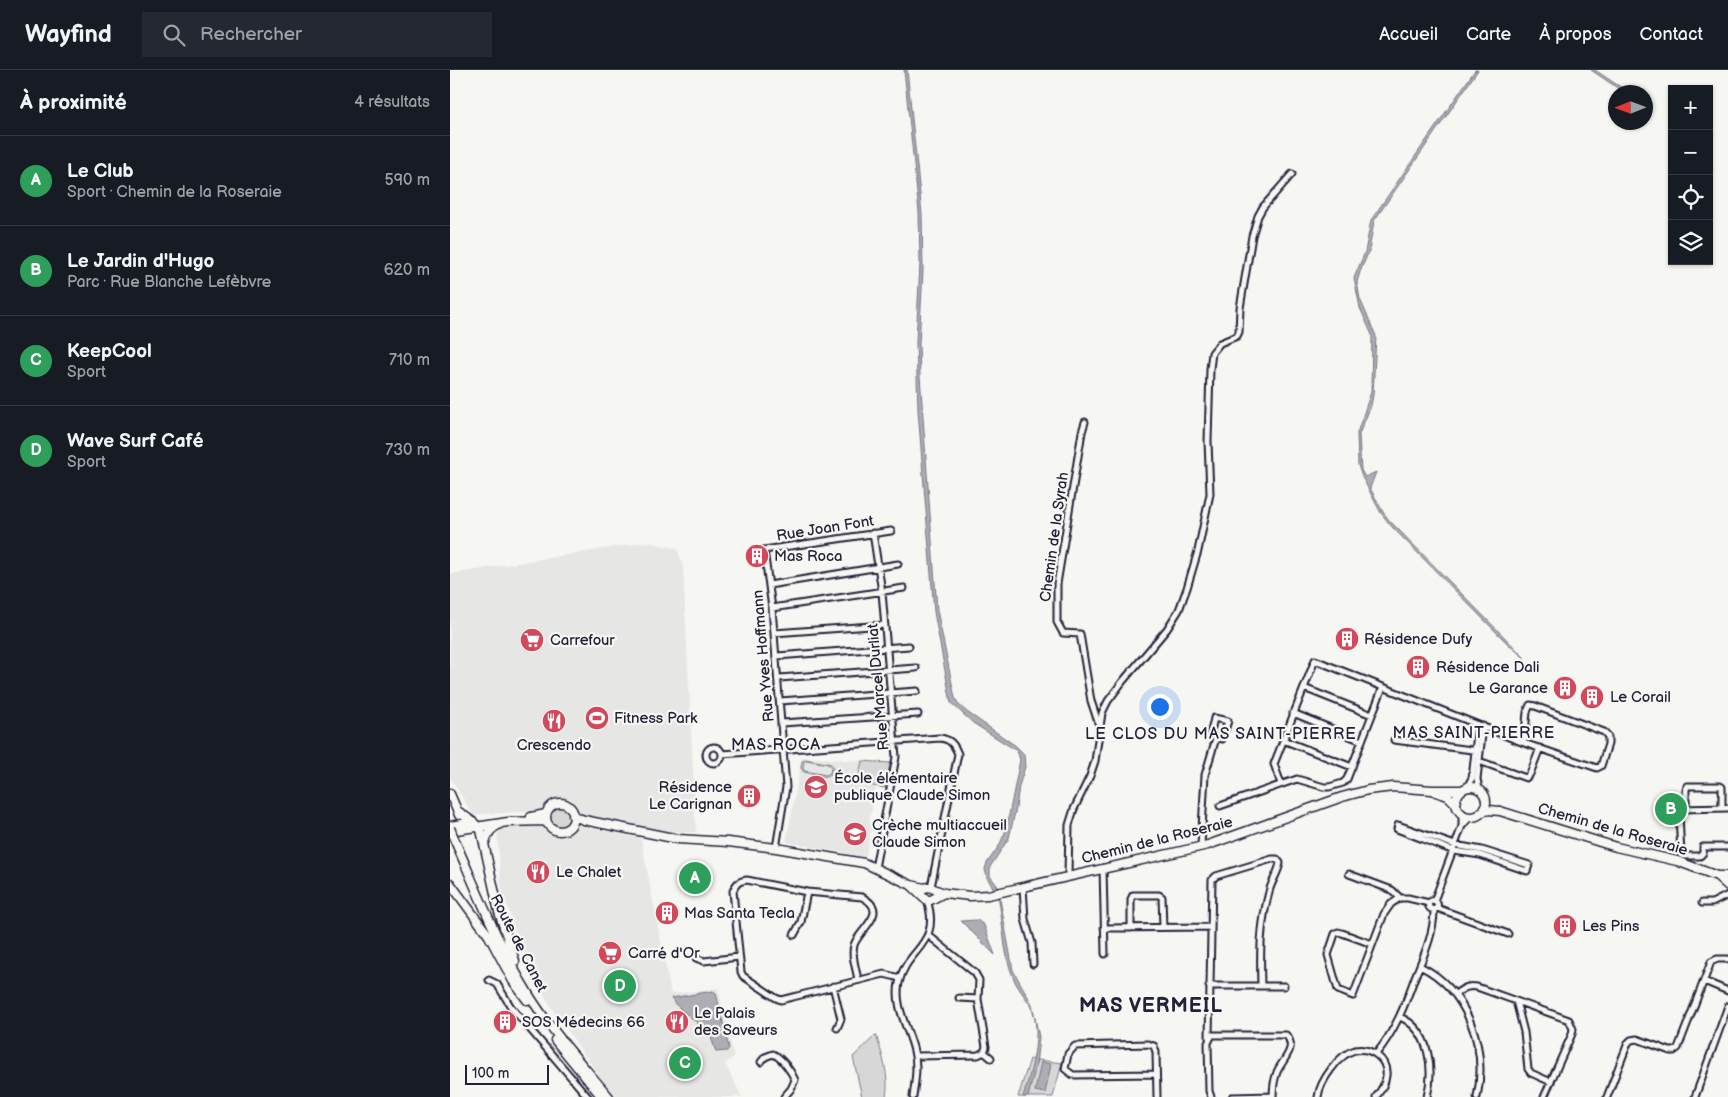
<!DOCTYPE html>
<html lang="fr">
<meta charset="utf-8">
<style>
:root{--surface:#171b24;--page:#242831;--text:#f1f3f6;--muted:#9ea1a6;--line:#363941;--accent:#d1495b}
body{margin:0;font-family:"Balsamiq Sans",sans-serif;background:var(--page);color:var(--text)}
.controls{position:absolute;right:15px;top:15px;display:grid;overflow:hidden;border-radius:0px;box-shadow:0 1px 4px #0004}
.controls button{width:45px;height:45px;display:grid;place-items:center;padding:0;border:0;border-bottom:1px solid var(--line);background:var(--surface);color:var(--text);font:25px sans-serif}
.compass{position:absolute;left:1158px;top:15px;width:45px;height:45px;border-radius:50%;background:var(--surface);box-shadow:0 1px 4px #0004;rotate:269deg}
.scale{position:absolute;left:15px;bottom:12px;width:84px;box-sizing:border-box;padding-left:5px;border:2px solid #22223b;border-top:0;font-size:14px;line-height:18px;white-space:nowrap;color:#22223b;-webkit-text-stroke:4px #f6f6f2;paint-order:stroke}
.you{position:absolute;left:709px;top:636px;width:18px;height:18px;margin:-12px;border:4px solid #fff;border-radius:50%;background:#1a73e8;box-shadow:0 0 0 8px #1a73e833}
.badge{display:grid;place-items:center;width:32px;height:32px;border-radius:50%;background:var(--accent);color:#fff;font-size:16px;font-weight:700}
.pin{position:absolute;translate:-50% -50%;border:2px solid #fff;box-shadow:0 1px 5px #0006}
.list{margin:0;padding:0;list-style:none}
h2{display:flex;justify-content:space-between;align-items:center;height:65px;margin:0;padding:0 20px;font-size:21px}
h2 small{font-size:16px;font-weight:400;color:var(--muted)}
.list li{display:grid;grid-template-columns:32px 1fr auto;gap:15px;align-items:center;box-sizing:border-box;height:90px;padding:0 20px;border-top:1px solid var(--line)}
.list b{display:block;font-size:19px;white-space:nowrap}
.list p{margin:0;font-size:16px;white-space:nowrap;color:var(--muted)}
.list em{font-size:16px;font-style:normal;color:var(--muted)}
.icon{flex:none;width:28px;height:28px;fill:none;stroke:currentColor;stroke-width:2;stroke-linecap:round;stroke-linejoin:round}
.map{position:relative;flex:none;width:1278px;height:1027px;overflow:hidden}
header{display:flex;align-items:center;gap:30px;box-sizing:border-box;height:70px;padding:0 25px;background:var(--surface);border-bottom:1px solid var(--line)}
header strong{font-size:24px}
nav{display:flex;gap:28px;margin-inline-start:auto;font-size:18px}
.search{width:350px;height:45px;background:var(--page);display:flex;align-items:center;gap:12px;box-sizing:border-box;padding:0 18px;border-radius:0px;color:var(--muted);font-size:19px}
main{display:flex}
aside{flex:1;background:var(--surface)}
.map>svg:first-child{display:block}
.built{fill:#e6e6e4}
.green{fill:#d7d7d7;stroke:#7c7c89;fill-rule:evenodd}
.water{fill:#adadb3;stroke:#757583}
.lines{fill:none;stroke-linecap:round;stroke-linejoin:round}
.street-casing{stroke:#22223b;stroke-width:9}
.secondary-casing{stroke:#22223b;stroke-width:11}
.street{stroke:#f6f6f2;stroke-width:5}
.secondary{stroke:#f6f6f2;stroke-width:8}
.secondary-bridge-casing{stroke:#22223b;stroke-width:11;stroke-linecap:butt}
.secondary-bridge{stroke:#f6f6f2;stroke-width:8}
.labels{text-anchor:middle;stroke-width:4.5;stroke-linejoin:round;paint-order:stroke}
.street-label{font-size:15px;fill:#22223b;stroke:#f6f6f2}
.poi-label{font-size:15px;fill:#22223b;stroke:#f6f6f2;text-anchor:start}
.neighbourhood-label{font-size:16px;letter-spacing:1px;fill:#22223b;stroke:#f6f6f2}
.district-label{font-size:20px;font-weight:bold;letter-spacing:1px;fill:#22223b;stroke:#f6f6f2}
</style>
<header>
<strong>Wayfind</strong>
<div class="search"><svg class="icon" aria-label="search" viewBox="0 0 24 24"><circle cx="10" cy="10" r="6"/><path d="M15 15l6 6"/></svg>Rechercher</div>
<nav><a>Accueil</a><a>Carte</a><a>À propos</a><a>Contact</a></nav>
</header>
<main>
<aside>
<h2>À proximité<small>4 résultats</small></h2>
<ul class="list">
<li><span class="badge" style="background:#2e9e5b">A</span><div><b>Le Club</b><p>Sport · Chemin de la Roseraie</p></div><em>590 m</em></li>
<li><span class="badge" style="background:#2e9e5b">B</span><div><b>Le Jardin d'Hugo</b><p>Parc · Rue Blanche Lefèbvre</p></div><em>620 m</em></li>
<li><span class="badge" style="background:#2e9e5b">C</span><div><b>KeepCool</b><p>Sport</p></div><em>710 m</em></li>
<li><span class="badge" style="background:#2e9e5b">D</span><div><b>Wave Surf Café</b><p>Sport</p></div><em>730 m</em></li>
</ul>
</aside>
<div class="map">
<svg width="1278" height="1027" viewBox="0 0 1278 1027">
<rect width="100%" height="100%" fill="#f6f6f2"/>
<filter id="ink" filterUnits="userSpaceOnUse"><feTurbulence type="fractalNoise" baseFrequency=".02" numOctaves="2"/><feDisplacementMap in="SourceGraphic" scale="10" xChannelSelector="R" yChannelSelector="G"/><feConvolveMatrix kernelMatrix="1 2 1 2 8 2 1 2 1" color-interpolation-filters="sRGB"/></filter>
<g filter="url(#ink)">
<path class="built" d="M 196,472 L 227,478 L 233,496 L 246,762 L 221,762 L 123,743 L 120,738 L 107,734 L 98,740 L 23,745 L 0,707 L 0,504 Z
M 352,687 L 412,691 L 407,713 L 426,716 L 419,753 L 422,754 L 416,785 L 415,787 L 336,772 Z
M 122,754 L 191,768 L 221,924 L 268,918 L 284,987 L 275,994 L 292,1027 L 164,1027 L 105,943 L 83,907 L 66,864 L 51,816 L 47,759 L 89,756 L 99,757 L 102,760 L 119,758 Z"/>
<path class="green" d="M 355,689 L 381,694 L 383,697 L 381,704 L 377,707 L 354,702 L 351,698 L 352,691 ZM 357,690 L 378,694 L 381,697 L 380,703 L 376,705 L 355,701 L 353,699 L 354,691 Z
M 412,691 L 440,693 L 435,718 L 407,713 Z
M96 748a14 14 0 1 1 28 0a14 14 0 1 1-28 0Z
M 426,965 C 432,984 440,1007 436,1027 L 412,1027 L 403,987 Z
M 580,989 L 612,993 L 603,1027 L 568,1027 Z"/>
<path class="water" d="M 454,0 L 457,0 L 472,144 L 473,200 L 469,274 L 470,306 L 487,540 L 505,628 L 509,635 L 517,642 L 566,676 L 574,684 L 575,697 L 569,716 L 566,738 L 559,768 L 540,797 L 540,806 L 549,818 L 544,819 L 537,808 L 535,799 L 537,793 L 549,776 L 556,760 L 570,690 L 567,681 L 523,653 L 501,633 L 484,542 L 468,340 L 466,272 L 470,193 L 469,142 Z
M 1025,0 L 1028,0 L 924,151 L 919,181 L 910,202 L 907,212 L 910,229 L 926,266 L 923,325 L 921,336 L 909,364 L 911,400 L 915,407 L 926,402 L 920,418 L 933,442 L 939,450 L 1075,588 L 1060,576 L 942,457 L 931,443 L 912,407 L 908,395 L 907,363 L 921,322 L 922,265 L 910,238 L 904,208 L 915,182 L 921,150 Z
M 1141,0 L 1145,0 L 1175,20 L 1191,22 L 1172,21 Z
M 549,824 L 563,900 L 582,934 L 589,967 L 586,995 L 578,1027 L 573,1027 C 581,1003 593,961 581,937 C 576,927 567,918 563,907 C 553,883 553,851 548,825 Z
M 527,850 L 534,855 L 545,885 L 511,851 Z
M 263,921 L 266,923 L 279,978 L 277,981 L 266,982 L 260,964 L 224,933 L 222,928 Z
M 591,992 L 601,994 L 595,1023 L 585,1021 Z"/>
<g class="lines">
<g class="street-casing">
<path id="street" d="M 635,352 L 632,362 L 607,514 L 607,552 L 613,563 L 630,564 L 641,631 L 649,655
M 423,463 L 432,522 L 446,687 L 425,798
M 319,515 L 448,494
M 322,538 L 454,518
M 324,563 L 435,555
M 327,586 L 459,576
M 329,608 L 466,598
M 854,618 L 922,645
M 330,631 L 467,621
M 843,643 L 912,671
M 764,648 L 778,651 L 772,669 L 760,666 Z
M 332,653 L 468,644
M 833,670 L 902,697
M 944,670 L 1030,681
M256 685a8 8 0 1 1 16 0a8 8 0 1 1-16 0Z
M 272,684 L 490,668 C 500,669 504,674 508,684 L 481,817
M 1029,691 L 1076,708 L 1080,704 L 1090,678
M 831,714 L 824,694 L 865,590 L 1074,673 L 1147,698 L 1151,696 L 1158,674 L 1158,667 L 1154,662 L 1085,636 L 1080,635 L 1077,642 L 1074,673
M 1017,717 L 1022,708 L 1028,655
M 1029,719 L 1027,709 L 1033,656
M 770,736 L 847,709 L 874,717 L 879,717 L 893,713 L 897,709 L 933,617
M 1278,738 L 1229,739 L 1229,744 L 1231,785 L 1234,786 L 1250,786 L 1253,783 L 1253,777 L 1278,777
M 1236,739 L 1236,720 L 1237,716 L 1270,716 L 1272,717 L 1272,738
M 948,755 L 1005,775 L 1032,780 L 1079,795 L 1077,801 L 1030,785 L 1004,781 L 947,759 Z
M 1013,755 L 1020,747
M 751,776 L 755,705 L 766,668
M 326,778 L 336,717 L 322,538 L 314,480 L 441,461
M 653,798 L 655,884
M 899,804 L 942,820 L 950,828 L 958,828 L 979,833
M 618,806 L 619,755 L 624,739 L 640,706 L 645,691 L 652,643 L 658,631 L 673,611 L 717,559 L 729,540 L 737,518 L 748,481 L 760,424 L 758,371 L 760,299 L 762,283 L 770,273 L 787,266 L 789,262 L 790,238 L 802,166 L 808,146 L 813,137 L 842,104
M 573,817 L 575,849 L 582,873 L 583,894
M978.5 835a4.5 4.5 0 1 1 9 0a4.5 4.5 0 1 1-9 0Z
M 984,831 L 1012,756 L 1012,744
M 1252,833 L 1262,833 L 1278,825
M 987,838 L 1058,864
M 654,858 L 760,857
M 681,858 L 681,829 L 683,825 L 709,825 L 712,827 L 713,857
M 344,865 L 351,852 L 357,822
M 922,874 L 892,863 L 888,862 L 885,864 L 878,885 L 888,920 L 903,926 L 934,844 L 941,834 L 950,828
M 246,888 L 254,891 L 289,887
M 970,896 C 1017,919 1038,978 1027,1027
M 39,910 L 47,914 L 61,937 L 138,1027
M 408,910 C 406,898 401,886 404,875 C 409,859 441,842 412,827 L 357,822 L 297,810 C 289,811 286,813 283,821 L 291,902 L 293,906 L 326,928 L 331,930 L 339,928 L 434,904 L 450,908
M 1254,911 L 1278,921
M 383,916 L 391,949 L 387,958
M 759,916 L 834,916
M 1005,924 C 1013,919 1017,915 1027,917 L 1119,950 L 1123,959 L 1122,964 L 1094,1027
M 509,928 L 528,929
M 1066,931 L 1074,962 L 1078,999 L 1081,1003 L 1101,1012
M 950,947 C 980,960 984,999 977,1027
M 759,968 L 762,810 L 766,806 L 822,789 L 827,789 L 830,793 C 828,804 821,812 819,822 C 810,856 810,882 811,916
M 534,982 L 541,988
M 926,984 C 945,961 955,935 965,907 C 974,885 984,864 984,840
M 465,986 L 528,985 L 534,982 L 536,977 L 528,929 L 529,910 L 525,903 L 478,865
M 311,992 L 315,987 L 323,984 C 332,988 341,1001 345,1010 L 341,1019 L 334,1027
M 706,1004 L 623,1005 L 615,999 L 618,984 L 625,976 L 698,974 L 704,976 L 706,982 L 707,1027
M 463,1027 C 465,1012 468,996 464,981 C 459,959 444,937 449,913 C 456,878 492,876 477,830
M 761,1027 L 759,1021 L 758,973 L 762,965 L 836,965 C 848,978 832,990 827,1002 C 824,1010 823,1019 823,1027
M 782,1027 L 823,1026
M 868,1027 C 870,1011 889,984 905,980 C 921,977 938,989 936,1006 C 935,1015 931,1020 926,1027
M 1157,1027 L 1178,973 L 1181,970 L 1187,969 L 1220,981 L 1224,981 L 1228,978 L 1261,892 L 1267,889 L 1278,889
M 1245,1027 L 1278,936"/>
</g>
<g class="secondary-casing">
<path id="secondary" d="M1006 732a15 15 0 1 1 30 0a15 15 0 1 1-30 0Z
M 986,722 L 998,726 L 1006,734
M 0,724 L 9,745
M96 747a14 14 0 1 1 28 0a14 14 0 1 1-28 0Z
M 9,742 L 23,752 L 31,760 L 49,842 L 65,891
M 1031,742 L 1039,740 L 1050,741 L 1166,777 L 1227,791 L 1267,806 L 1278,806
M 123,746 L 134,750 L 228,769 L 278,772 L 326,778 L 414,793 L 461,815 L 477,830 L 481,830 L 494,823
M 81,747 L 96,744
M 0,756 L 18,753
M 0,761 L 58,752 L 93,751 L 97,753
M 5,771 C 28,823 49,877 79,925 C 102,962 131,993 159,1027
M 35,772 C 38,763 41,758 50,754
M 1267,806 L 1278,816
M 0,813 L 39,866 L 63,911 L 77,930
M 461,815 L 474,818 L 479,817 L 494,823 L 520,826 L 538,825 L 758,775 L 892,727 L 918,720 L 943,717 L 982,720 L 1011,720
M 105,970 L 152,1027"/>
</g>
<use href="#street" class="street"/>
<use href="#secondary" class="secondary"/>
<g class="secondary-bridge-casing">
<path id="secondary-bridge" d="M 0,758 L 5,771"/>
</g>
<use href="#secondary-bridge" class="secondary-bridge"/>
</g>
</g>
<defs>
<g id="building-disc" transform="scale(1.25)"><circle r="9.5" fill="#d1495b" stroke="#f6f6f2"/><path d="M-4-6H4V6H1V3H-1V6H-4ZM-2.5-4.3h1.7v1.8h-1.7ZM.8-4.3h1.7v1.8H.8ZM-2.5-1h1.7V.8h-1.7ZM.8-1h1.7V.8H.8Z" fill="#fff"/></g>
<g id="supermarket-disc" transform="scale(1.25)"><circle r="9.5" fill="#d1495b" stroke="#f6f6f2"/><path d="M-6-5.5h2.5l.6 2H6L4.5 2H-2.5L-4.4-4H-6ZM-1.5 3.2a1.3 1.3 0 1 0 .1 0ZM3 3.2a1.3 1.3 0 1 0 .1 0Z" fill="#fff"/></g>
<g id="stadium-disc" transform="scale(1.25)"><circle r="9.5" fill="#d1495b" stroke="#f6f6f2"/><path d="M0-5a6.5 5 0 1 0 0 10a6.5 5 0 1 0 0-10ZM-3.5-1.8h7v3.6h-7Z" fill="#fff"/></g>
<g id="restaurant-disc" transform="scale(1.25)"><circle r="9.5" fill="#d1495b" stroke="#f6f6f2"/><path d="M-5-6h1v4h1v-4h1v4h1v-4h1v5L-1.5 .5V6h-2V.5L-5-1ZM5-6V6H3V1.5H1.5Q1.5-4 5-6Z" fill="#fff"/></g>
<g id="school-disc" transform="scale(1.25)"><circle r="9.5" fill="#d1495b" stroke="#f6f6f2"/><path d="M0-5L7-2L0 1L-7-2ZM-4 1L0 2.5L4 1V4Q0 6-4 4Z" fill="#fff"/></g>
</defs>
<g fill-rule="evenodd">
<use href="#building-disc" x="307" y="486"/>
<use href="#building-disc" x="897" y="569"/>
<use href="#supermarket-disc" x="82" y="570"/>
<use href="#building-disc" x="968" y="597"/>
<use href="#building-disc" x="1115" y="618"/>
<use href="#building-disc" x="1142" y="627"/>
<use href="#stadium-disc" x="147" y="648"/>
<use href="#restaurant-disc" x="104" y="651"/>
<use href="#school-disc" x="366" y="717"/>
<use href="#building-disc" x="299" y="726"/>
<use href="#school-disc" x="405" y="764"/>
<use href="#restaurant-disc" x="88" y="802"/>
<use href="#building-disc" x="217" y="843"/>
<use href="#building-disc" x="1115" y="856"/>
<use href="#supermarket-disc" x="160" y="883"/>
<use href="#building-disc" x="55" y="952"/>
<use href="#restaurant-disc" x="227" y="952"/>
</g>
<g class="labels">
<g class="street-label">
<text transform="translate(375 458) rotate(-9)" y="5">Rue Joan Font</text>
<text transform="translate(604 467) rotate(-82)" y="5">Chemin de la Syrah</text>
<text transform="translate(313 586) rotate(-95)" y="5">Rue Yves Hoffmann</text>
<text transform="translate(428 617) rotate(-95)" y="5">Rue Marcel Durliat</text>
<text transform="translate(1163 759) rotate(16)" y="5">Chemin de la Roseraie</text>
<text transform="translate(707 770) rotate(-14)" y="5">Chemin de la Roseraie</text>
<text transform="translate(69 873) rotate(63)" y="5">Route de Canet</text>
</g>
<g class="poi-label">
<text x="324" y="491">Mas Roca</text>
<text x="914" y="574">Résidence Dufy</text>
<text x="100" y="575">Carrefour</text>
<text x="986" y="602">Résidence Dali</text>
<text x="1098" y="623" text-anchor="end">Le Garance</text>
<text x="1160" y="632">Le Corail</text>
<text x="164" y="653">Fitness Park</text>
<text x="104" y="680" text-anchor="middle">Crescendo</text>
<text x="384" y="713">École élémentaire<tspan x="384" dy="17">publique Claude Simon</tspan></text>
<text x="282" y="722" text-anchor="end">Résidence<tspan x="282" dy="17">Le Carignan</tspan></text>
<text x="422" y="760">Crèche multiaccueil<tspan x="422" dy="17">Claude Simon</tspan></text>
<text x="106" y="807">Le Chalet</text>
<text x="234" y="848">Mas Santa Tecla</text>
<text x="1132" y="861">Les Pins</text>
<text x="178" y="888">Carré d'Or</text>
<text x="244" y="948">Le Palais<tspan x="244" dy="17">des Saveurs</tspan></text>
<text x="72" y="957">SOS Médecins 66</text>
</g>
<g class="neighbourhood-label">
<text x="1024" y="668">MAS SAINT-PIERRE</text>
<text x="771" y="669">LE CLOS DU MAS SAINT-PIERRE</text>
<text x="326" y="680">MAS ROCA</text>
</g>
<g class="district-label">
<text x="701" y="942">MAS VERMEIL</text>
</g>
</g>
</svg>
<div class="controls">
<button>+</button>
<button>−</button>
<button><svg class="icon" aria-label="locate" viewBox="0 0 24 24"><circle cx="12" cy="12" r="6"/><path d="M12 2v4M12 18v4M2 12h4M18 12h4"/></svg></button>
<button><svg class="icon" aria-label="layers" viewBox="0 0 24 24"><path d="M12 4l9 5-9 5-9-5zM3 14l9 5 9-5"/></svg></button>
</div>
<svg class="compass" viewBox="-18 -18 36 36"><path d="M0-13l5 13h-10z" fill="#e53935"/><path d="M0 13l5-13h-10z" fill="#9ea1a6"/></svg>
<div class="scale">100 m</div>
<div class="you"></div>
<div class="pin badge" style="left:245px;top:808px;background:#2e9e5b">A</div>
<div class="pin badge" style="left:1221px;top:739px;background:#2e9e5b">B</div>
<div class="pin badge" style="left:235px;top:993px;background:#2e9e5b">C</div>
<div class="pin badge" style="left:170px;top:916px;background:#2e9e5b">D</div>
</div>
</main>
